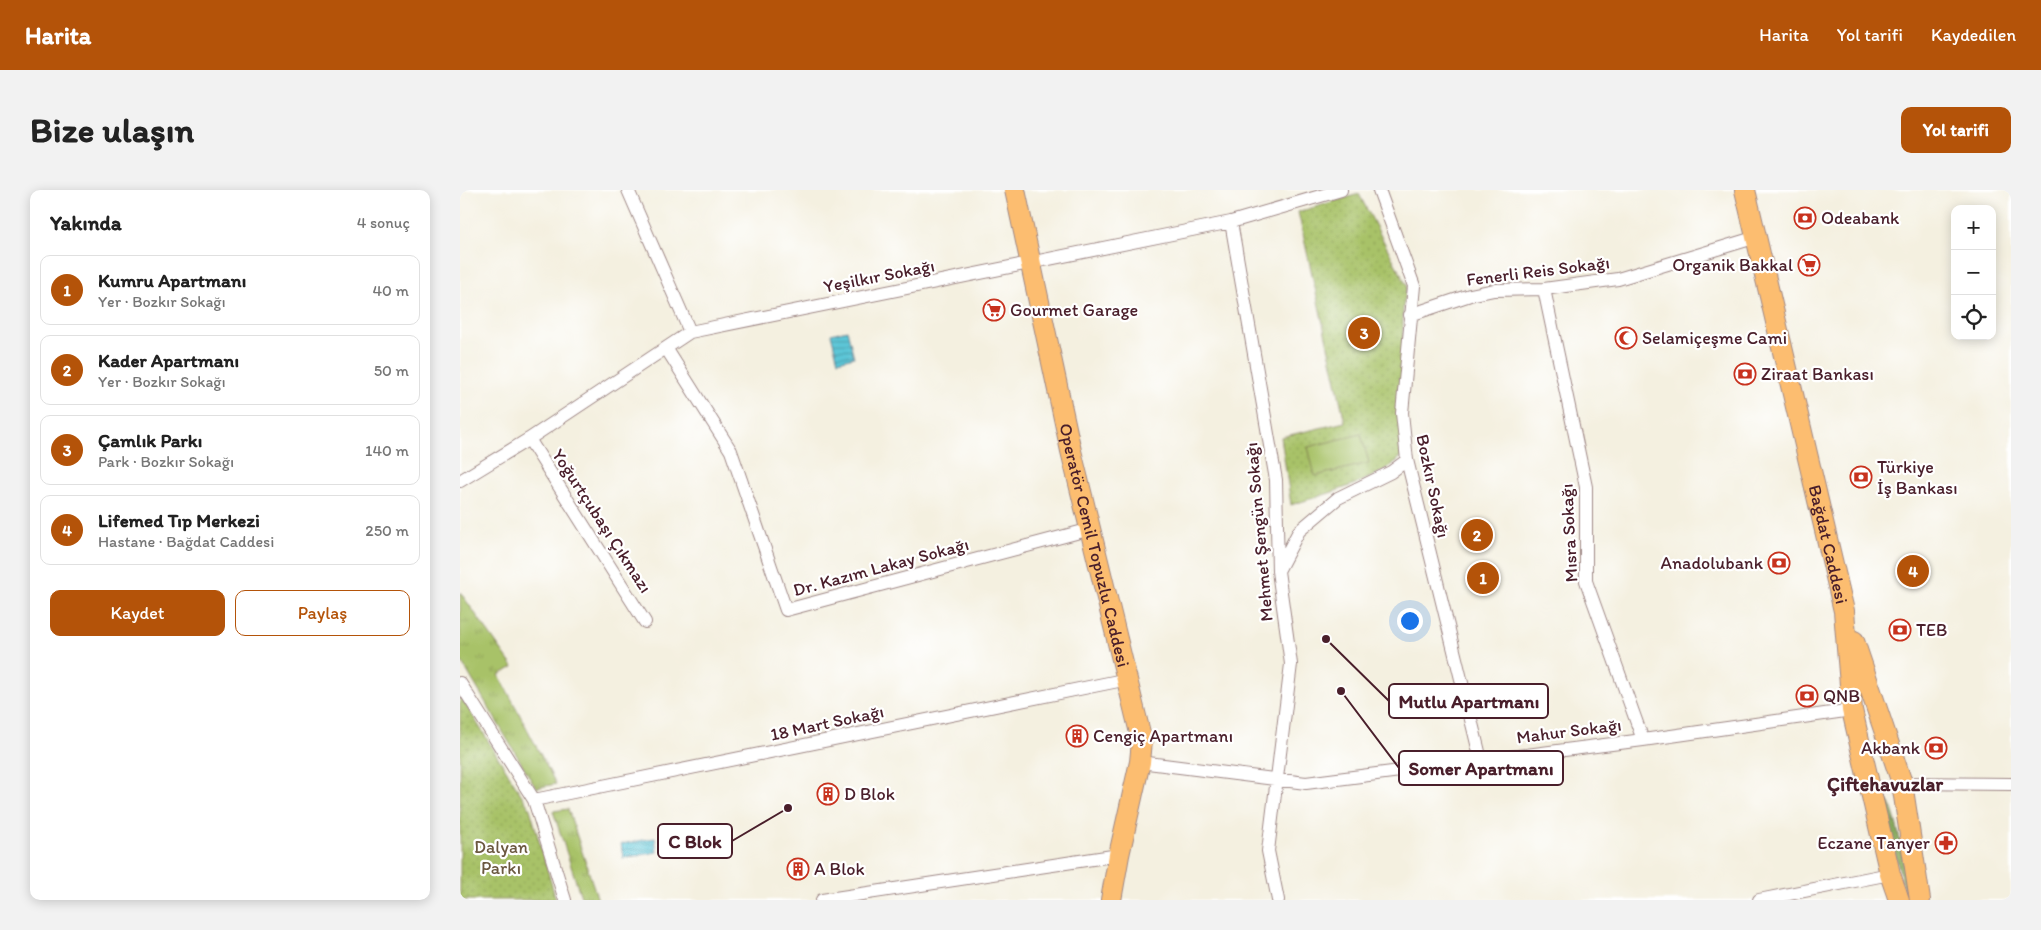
<!DOCTYPE html>
<html lang="tr">
<meta charset="utf-8">
<style>
:root{--surface:#fff;--page:#f2f2f2;--text:#222;--muted:#767676;--line:#e0e0e0;--accent:#b45309}
body{margin:0;font-family:Itim,sans-serif;background:var(--page);color:var(--text)}
.controls{position:absolute;right:15px;top:15px;display:grid;overflow:hidden;border-radius:10px;box-shadow:0 2px 12px #0003}
.controls button{width:45px;height:45px;display:grid;place-items:center;padding:0;border:0;border-bottom:1px solid var(--line);background:var(--surface);color:var(--text);font:25px sans-serif}
.you{position:absolute;left:949px;top:430px;width:18px;height:18px;margin:-12px;border:4px solid #fff;border-radius:50%;background:#1a73e8;box-shadow:0 0 0 8px #1a73e833}
.badge{display:grid;place-items:center;width:32px;height:32px;border-radius:50%;background:var(--accent);color:#fff;font-size:16px;font-weight:700}
.pin{position:absolute;translate:-50% -50%;border:2px solid #fff;box-shadow:0 1px 5px #0006}
.list{margin:0;padding:0;list-style:none}
h2{display:flex;justify-content:space-between;align-items:center;height:65px;margin:0;padding:0 20px;font-size:21px}
h2 small{font-size:16px;font-weight:400;color:var(--muted)}
.list li{display:grid;grid-template-columns:32px 1fr auto;gap:15px;align-items:center;box-sizing:border-box;height:70px;margin:0 10px 10px;padding:0 10px;border:1px solid var(--line);border-radius:10px}
.list b{display:block;font-size:19px;white-space:nowrap}
.list p{margin:0;font-size:16px;white-space:nowrap;color:var(--muted)}
.list em{font-size:16px;font-style:normal;color:var(--muted)}
.actions{display:flex;gap:10px;padding:15px 20px}
.actions a{flex:1;padding:11px 0;border:1px solid var(--accent);border-radius:10px;text-align:center;font-size:18px;color:var(--accent)}
.actions .main{background:var(--accent);color:#fff}
.icon{flex:none;width:28px;height:28px;fill:none;stroke:currentColor;stroke-width:2;stroke-linecap:round;stroke-linejoin:round}
.map{position:relative;flex:none;width:1551px;height:710px;overflow:hidden;border-radius:10px}
header{display:flex;align-items:center;gap:30px;box-sizing:border-box;height:70px;padding:0 25px;background:var(--accent);color:#fff}
header strong{font-size:24px}
nav{display:flex;gap:28px;margin-inline-start:auto;font-size:18px}
.intro{display:flex;align-items:center;justify-content:space-between;box-sizing:border-box;height:120px;padding:0 30px}
h1{margin:0;font-size:35px}
.button{padding:12px 22px;border-radius:10px;background:var(--accent);color:#fff;font-size:18px;font-weight:700}
main{display:flex;gap:30px;padding:0 30px}
aside{flex:1;background:var(--surface);border-radius:10px;box-shadow:0 2px 12px #0003}
.map>svg:first-child{display:block}
.grass{fill:url(#grass-tufts);stroke:#79704a}
.forest{fill:url(#forest-firs);stroke:#686444}
.park{fill:url(#park-dots);stroke:#79704a}
.garden{fill:#a8c268;stroke:#79704a}
.water{fill:url(#water-rules);stroke:#537281}
.lines{fill:none;stroke-linecap:round;stroke-linejoin:round}
.minor-casing{stroke:#9f8886;stroke-width:14}
.primary-casing{stroke:#9f8886;stroke-width:22}
.minor{stroke:#fff;stroke-width:12}
.primary{stroke:#fcbd6f;stroke-width:20}
.labels{text-anchor:middle;stroke-width:4.5;stroke-linejoin:round;paint-order:stroke}
.poi-label{font-size:18px;fill:#4a1f2b;stroke:#fff;text-anchor:start}
.street-label{font-size:18px;fill:#4a1f2b;stroke:#fff}
.park-label{font-size:18px;fill:#6b5840;stroke:#fff}
.quarter-label{font-size:20px;font-weight:bold;fill:#4a1f2b;stroke:#fff}
.leader{fill:none;stroke:#4a1f2b;stroke-width:2}
.callout-dot{fill:#4a1f2b;stroke:#fff;stroke-width:2}
.callout{fill:#fff;stroke:#4a1f2b;stroke-width:2}
.callout-label{font-size:19px;text-anchor:middle;font-weight:bold;fill:#4a1f2b}
</style>
<header>
<strong>Harita</strong>
<nav><a>Harita</a><a>Yol tarifi</a><a>Kaydedilen</a></nav>
</header>
<div class="intro"><h1>Bize ulaşın</h1><a class="button">Yol tarifi</a></div>
<main>
<aside>
<h2>Yakında<small>4 sonuç</small></h2>
<ul class="list">
<li><span class="badge">1</span><div><b>Kumru Apartmanı</b><p>Yer · Bozkır Sokağı</p></div><em>40 m</em></li>
<li><span class="badge">2</span><div><b>Kader Apartmanı</b><p>Yer · Bozkır Sokağı</p></div><em>50 m</em></li>
<li><span class="badge">3</span><div><b>Çamlık Parkı</b><p>Park · Bozkır Sokağı</p></div><em>140 m</em></li>
<li><span class="badge">4</span><div><b>Lifemed Tıp Merkezi</b><p>Hastane · Bağdat Caddesi</p></div><em>250 m</em></li>
</ul>
<div class="actions"><a class="main">Kaydet</a><a>Paylaş</a></div>
</aside>
<div class="map">
<svg width="1551" height="710" viewBox="0 0 1551 710">
<defs>
<pattern id="grass-tufts" width="24" height="20" patternUnits="userSpaceOnUse" patternTransform="scale(1.25)"><rect width="24" height="20" fill="#a8c268"/><path d="M3 7l-1-3M5 7V3M7 7l1-3M15 17l-1-3M17 17v-4M19 17l1-3" fill="none" stroke="#92a65a"/></pattern>
<pattern id="forest-firs" width="22" height="20" patternUnits="userSpaceOnUse" patternTransform="scale(1.25)"><rect width="22" height="20" fill="#86a85c"/><path d="M5 1l3.5 6h-7zM16 11l3.5 6h-7z" fill="#70884c"/></pattern>
<pattern id="park-dots" width="8" height="8" patternUnits="userSpaceOnUse" patternTransform="scale(1.25)"><rect width="8" height="8" fill="#a8c268"/><path d="M2 2h.1M6 6h.1" fill="none" stroke="#92a65a" stroke-width="1.8" stroke-linecap="round"/></pattern>
<pattern id="water-rules" width="6" height="5" patternUnits="userSpaceOnUse" patternTransform="scale(1.25)"><rect width="6" height="5" fill="#5cc6d7"/><path d="M0 2.5h6" fill="none" stroke="#4ea0af"/></pattern>
</defs>
<rect width="100%" height="100%" fill="#fff"/>
<filter id="ink" filterUnits="userSpaceOnUse"><feTurbulence type="fractalNoise" baseFrequency=".02" numOctaves="2"/><feDisplacementMap in="SourceGraphic" scale="10" xChannelSelector="R" yChannelSelector="G"/><feConvolveMatrix kernelMatrix="1 2 1 2 8 2 1 2 1" color-interpolation-filters="sRGB"/></filter>
<filter id="wash" filterUnits="userSpaceOnUse"><feTurbulence type="fractalNoise" baseFrequency=".0096" numOctaves="4" result="noise"/><feDisplacementMap in="SourceGraphic" scale="20" xChannelSelector="R" yChannelSelector="G"/><feGaussianBlur stdDeviation="1.12" result="paint"/><feColorMatrix in="noise" values="0 0 0 0 0 0 0 0 0 0 0 0 0 0 0 0 0 1.4 0 .05"/><feComposite in="paint" operator="in"/></filter>
<g filter="url(#wash)">
<rect width="100%" height="100%" fill="#f4f0e0"/>
<path class="grass" d="M 0,402 L 53,477 L 39,485 L 96,594 L 76,598 L 0,469 Z
M 108,619 L 138,710 L 122,710 L 93,621 Z"/>
<path class="forest" d="M 1428,611 C 1436,619 1449,691 1446,701 L 1444,700 L 1424,619 Z"/>
<path class="park" d="M 899,4 L 947,96 L 943,118 L 943,265 C 922,290 862,305 831,315 L 821,247 L 885,232 L 838,22 Z
M 0,505 L 70,619 L 96,710 L 0,710 Z"/>
<path class="garden" d="M 901,244 L 909,273 L 855,286 L 848,257 Z"/>
<path class="water" d="M 387,140 L 394,167 L 378,171 L 371,144 Z
M 195,648 L 197,662 L 163,668 L 161,654 Z"/>
</g>
<g filter="url(#ink)">
<g class="lines">
<g class="minor-casing">
<path id="minor" d="M 168,0 L 230,142
M 919,0 L 954,96 L 942,223 L 947,270 L 1021,570
M 771,32 L 816,290 L 818,381 L 831,474 L 808,661 L 818,710
M 1084,99 L 1126,297 L 1126,391 L 1183,550
M 950,125 L 1010,105 L 1034,100 L 1084,99 L 1158,89 L 1297,47
M 206,158 L 271,261 L 326,420 L 631,339
M 69,249 L 185,432
M 0,291 L 69,249 L 230,142 L 771,32 L 881,0
M 819,379 L 839,341 L 878,308 L 931,282 L 947,270
M 0,493 L 74,610 L 105,710
M 680,572 L 846,593 L 1183,550 L 1392,520
M 1442,593 L 1551,594
M 74,610 L 668,489
M 362,710 L 659,665
M 1299,710 L 1430,684"/>
</g>
<g class="primary-casing">
<g id="primary">
<path id="s1" d="M 555,0 L 611,261 L 682,551 L 680,572 L 659,665 L 651,710"/>
<path id="s2" d="M 1285,0 L 1384,421 L 1392,520 L 1430,684 L 1439,710"/>
<path d="M 1394,451 L 1442,593 L 1460,710"/>
</g>
</g>
<use href="#minor" class="minor"/>
<use href="#primary" class="primary"/>
</g>
</g>
<defs>
<g id="bank-ring" transform="scale(1.125)"><circle r="9.5" fill="#fff" stroke="#c8321e" stroke-width="1.5"/><path d="M-6-4H6V4H-6ZM0-2.3a2.3 2.3 0 1 0 0 4.6a2.3 2.3 0 1 0 0-4.6Z" fill="#c8321e"/></g>
<g id="supermarket-ring" transform="scale(1.125)"><circle r="9.5" fill="#fff" stroke="#c8321e" stroke-width="1.5"/><path d="M-6-5.5h2.5l.6 2H6L4.5 2H-2.5L-4.4-4H-6ZM-1.5 3.2a1.3 1.3 0 1 0 .1 0ZM3 3.2a1.3 1.3 0 1 0 .1 0Z" fill="#c8321e"/></g>
<g id="mosque-ring" transform="scale(1.125)"><circle r="9.5" fill="#fff" stroke="#c8321e" stroke-width="1.5"/><path d="M3.5-4.9A6 6 0 1 0 3.5 4.9A5 5 0 1 1 3.5-4.9Z" fill="#c8321e"/></g>
<g id="building-ring" transform="scale(1.125)"><circle r="9.5" fill="#fff" stroke="#c8321e" stroke-width="1.5"/><path d="M-4-6H4V6H1V3H-1V6H-4ZM-2.5-4.3h1.7v1.8h-1.7ZM.8-4.3h1.7v1.8H.8ZM-2.5-1h1.7V.8h-1.7ZM.8-1h1.7V.8H.8Z" fill="#c8321e"/></g>
<g id="pharmacy-ring" transform="scale(1.125)"><circle r="9.5" fill="#fff" stroke="#c8321e" stroke-width="1.5"/><path d="M-2-6h4v4h4v4h-4v4h-4v-4h-4v-4h4Z" fill="#c8321e"/></g>
</defs>
<g fill-rule="evenodd">
<use href="#bank-ring" x="1345" y="28"/>
<use href="#supermarket-ring" x="1349" y="75"/>
<use href="#supermarket-ring" x="534" y="120"/>
<use href="#mosque-ring" x="1166" y="148"/>
<use href="#bank-ring" x="1285" y="184"/>
<use href="#bank-ring" x="1401" y="287"/>
<use href="#bank-ring" x="1319" y="373"/>
<use href="#bank-ring" x="1440" y="440"/>
<use href="#bank-ring" x="1347" y="506"/>
<use href="#building-ring" x="617" y="546"/>
<use href="#bank-ring" x="1476" y="558"/>
<use href="#building-ring" x="368" y="604"/>
<use href="#pharmacy-ring" x="1486" y="653"/>
<use href="#building-ring" x="338" y="679"/>
</g>
<g class="labels">
<g class="poi-label">
<text x="1361" y="34">Odeabank</text>
<text x="1333" y="81" text-anchor="end">Organik Bakkal</text>
<text x="550" y="126">Gourmet Garage</text>
<text x="1182" y="154">Selamiçeşme Cami</text>
<text x="1301" y="190">Ziraat Bankası</text>
<text x="1417" y="283">Türkiye<tspan x="1417" dy="21">İş Bankası</tspan></text>
<text x="1303" y="379" text-anchor="end">Anadolubank</text>
<text x="1456" y="446">TEB</text>
<text x="1363" y="512">QNB</text>
<text x="633" y="552">Cengiç Apartmanı</text>
<text x="1460" y="564" text-anchor="end">Akbank</text>
<text x="384" y="610">D Blok</text>
<text x="1470" y="659" text-anchor="end">Eczane Tanyer</text>
<text x="354" y="685">A Blok</text>
</g>
<g class="street-label">
<text transform="translate(1078 81) rotate(-7)" y="6">Fenerli Reis Sokağı</text>
<text transform="translate(419 86) rotate(-11)" y="6">Yeşilkır Sokağı</text>
<text transform="translate(973 296) rotate(78)" y="6">Bozkır Sokağı</text>
<text transform="translate(142 331) rotate(57)" y="6">Yoğurtçubaşı Çıkmazı</text>
<text transform="translate(799 342) rotate(-95)" y="6">Mehmet Şengün Sokağı</text>
<text transform="translate(1109 343) rotate(-93)" y="6">Mısra Sokağı</text>
<text dy="6" stroke="none"><textPath href="#s2" startOffset="364">Bağdat Caddesi</textPath></text>
<text dy="6" stroke="none"><textPath href="#s1" startOffset="364">Operatör Cemil Topuzlu Caddesi</textPath></text>
<text transform="translate(421 377) rotate(-15)" y="6">Dr. Kazım Lakay Sokağı</text>
<text transform="translate(367 533) rotate(-12)" y="6">18 Mart Sokağı</text>
<text transform="translate(1109 541) rotate(-7)" y="6">Mahur Sokağı</text>
</g>
<g class="park-label">
<text x="41" y="663">Dalyan<tspan x="41" dy="21">Parkı</tspan></text>
</g>
<g class="quarter-label">
<text x="1425" y="601">Çiftehavuzlar</text>
</g>
</g>
<path class="leader" d="M866 449L929 511M881 501L939 578M328 618L272 651"/>
<g class="callout-dot">
<circle cx="866" cy="449" r="5"/>
<circle cx="881" cy="501" r="5"/>
<circle cx="328" cy="618" r="5"/>
</g>
<g class="callout">
<rect x="929" y="494" width="159" height="34" rx="5"/>
<rect x="939" y="561" width="164" height="34" rx="5"/>
<rect x="198" y="634" width="74" height="34" rx="5"/>
</g>
<g class="callout-label">
<text x="1009" y="518">Mutlu Apartmanı</text>
<text x="1021" y="585">Somer Apartmanı</text>
<text x="235" y="658">C Blok</text>
</g>
</svg>
<div class="controls">
<button>+</button>
<button>−</button>
<button><svg class="icon" aria-label="locate" viewBox="0 0 24 24"><circle cx="12" cy="12" r="6"/><path d="M12 2v4M12 18v4M2 12h4M18 12h4"/></svg></button>
</div>
<div class="you"></div>
<div class="pin badge" style="left:1023px;top:388px">1</div>
<div class="pin badge" style="left:1017px;top:345px">2</div>
<div class="pin badge" style="left:904px;top:143px">3</div>
<div class="pin badge" style="left:1453px;top:381px">4</div>
</div>
</main>
